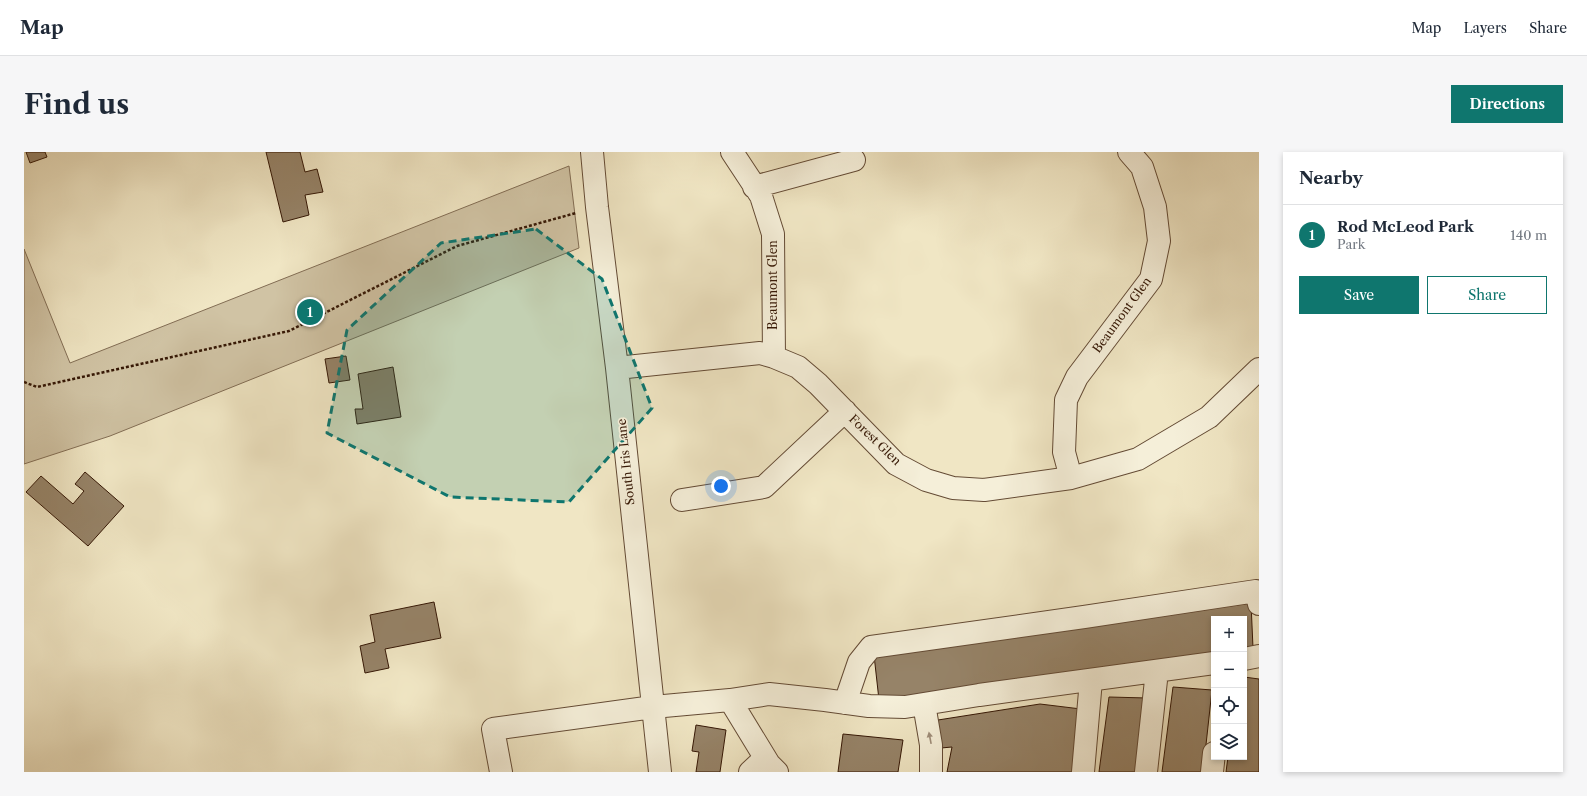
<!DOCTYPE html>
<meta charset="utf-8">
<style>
:root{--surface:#fff;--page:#f6f6f7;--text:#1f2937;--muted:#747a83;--line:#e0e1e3;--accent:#0f766e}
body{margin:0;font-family:"Libre Caslon Text",serif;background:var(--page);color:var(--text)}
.controls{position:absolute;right:12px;bottom:12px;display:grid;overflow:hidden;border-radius:0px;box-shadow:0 2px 6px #0003}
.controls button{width:36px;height:36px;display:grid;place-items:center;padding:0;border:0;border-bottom:1px solid var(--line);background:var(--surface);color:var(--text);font:20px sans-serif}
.you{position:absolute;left:697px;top:334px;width:14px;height:14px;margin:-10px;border:3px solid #fff;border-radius:50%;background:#1a73e8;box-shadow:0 0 0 6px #1a73e833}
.badge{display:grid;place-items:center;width:26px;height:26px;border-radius:50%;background:var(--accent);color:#fff;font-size:13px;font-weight:700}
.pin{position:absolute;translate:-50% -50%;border:2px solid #fff;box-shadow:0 1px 4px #0006}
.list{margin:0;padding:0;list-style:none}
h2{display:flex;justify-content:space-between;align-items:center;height:52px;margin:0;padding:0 16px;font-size:17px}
h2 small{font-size:13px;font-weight:400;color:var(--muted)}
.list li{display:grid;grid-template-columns:26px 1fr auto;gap:12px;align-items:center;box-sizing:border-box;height:60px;padding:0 16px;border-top:1px solid var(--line)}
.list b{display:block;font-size:15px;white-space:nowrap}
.list p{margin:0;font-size:13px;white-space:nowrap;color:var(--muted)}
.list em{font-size:13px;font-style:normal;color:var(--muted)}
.actions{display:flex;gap:8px;padding:12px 16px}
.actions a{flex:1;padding:9px 0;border:1px solid var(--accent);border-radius:0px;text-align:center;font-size:14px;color:var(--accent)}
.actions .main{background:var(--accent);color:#fff}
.icon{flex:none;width:22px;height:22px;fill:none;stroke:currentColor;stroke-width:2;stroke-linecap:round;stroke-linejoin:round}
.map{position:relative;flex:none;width:1235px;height:620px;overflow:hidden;border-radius:0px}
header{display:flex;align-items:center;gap:24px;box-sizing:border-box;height:56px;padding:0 20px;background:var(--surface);border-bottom:1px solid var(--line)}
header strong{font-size:19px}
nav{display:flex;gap:22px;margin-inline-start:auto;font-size:14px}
.intro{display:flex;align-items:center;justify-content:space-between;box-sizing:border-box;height:96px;padding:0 24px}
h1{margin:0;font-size:28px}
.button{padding:10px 18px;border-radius:0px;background:var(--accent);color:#fff;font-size:14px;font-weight:700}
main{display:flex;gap:24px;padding:0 24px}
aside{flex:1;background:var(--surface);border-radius:0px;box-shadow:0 2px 6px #0003}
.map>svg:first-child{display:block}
.green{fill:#d0c3a4;stroke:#826d54}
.building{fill:#968368;stroke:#351705}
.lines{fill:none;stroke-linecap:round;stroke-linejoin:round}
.minor-casing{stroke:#644b35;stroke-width:24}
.path{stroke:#351705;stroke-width:2.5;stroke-dasharray:3 2;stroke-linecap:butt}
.minor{stroke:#f5efd9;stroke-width:22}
.oneway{fill:#9f8e7a}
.marked{fill:#0f766e;fill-opacity:0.2;stroke:#0f766e;stroke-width:3;stroke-dasharray:8 5;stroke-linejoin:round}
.labels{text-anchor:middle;stroke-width:3.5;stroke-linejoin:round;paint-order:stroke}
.street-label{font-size:12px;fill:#351705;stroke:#f5efd9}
</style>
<header>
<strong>Map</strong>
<nav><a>Map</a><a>Layers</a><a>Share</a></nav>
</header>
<div class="intro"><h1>Find us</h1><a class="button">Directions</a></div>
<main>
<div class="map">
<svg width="1235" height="620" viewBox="0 0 1235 620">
<rect width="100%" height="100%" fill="#f0e6c4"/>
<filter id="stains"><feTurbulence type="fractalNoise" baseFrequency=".005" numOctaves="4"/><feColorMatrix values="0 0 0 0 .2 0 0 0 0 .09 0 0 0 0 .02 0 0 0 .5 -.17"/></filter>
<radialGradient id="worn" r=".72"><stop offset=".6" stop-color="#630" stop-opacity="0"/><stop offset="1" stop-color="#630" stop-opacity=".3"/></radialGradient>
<path class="green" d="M 545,14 L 555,96 L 86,284 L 0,312 L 0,97 L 46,211 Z"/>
<path class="building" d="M 2,0 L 21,0 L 23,5 L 6,11 Z
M 242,0 L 276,0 L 281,20 L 293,17 L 299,40 L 281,43 L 285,63 L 259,70 Z
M 322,204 L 326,228 L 305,231 L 301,207 Z
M 369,215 L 377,265 L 333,272 L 331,257 L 339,257 L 334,222 Z
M 61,320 L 100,354 L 64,394 L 2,340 L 17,324 L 49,352 L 60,339 L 51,332 Z
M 410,450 L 417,486 L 361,497 L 365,516 L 341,521 L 336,494 L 351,490 L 346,463 Z
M 1227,451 L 1229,496 L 1220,497 L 1220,467 L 1190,467 L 1190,502 L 855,548 L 850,503 Z
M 1220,525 L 1235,527 L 1235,620 L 1202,620 L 1204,605 L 1220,605 Z
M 1149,535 L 1188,538 L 1179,620 L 1138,620 Z
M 1085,545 L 1123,546 L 1116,620 L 1075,620 Z
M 1016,552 L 1057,557 L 1051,620 L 923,620 L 928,595 L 917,596 L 914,568 Z
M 672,573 L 702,578 L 696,620 L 672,620 L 675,600 L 668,599 Z
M 819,582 L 879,588 L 874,620 L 814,620 Z"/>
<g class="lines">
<g class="minor-casing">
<path id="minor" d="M 568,0 L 573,55 L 593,216 L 636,620
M 708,0 L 737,44 L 749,82 L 750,205
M 730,35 L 830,8
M 593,216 L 736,201 L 750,205 L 774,215 L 794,232 L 872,312 L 902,328 L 929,336 L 960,338 L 1047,326 L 1114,307 L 1185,265 L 1235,217
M 1047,326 L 1040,300 L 1042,248 L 1053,225 L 1127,127 L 1135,89 L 1131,55 L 1118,15 L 1105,0
M 658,348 L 740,335 L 821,259
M 1220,507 L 1235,504
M 706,548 L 745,542 L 801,548 L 845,554 L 881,555 L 955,543 L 1190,511
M 821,551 L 835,510 L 847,495 L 1060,465 L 1232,439 L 1235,452
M 900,552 L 907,593 L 907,620
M 477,620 L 469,577 L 629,555 L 706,548 L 745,612 L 753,620
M 726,620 L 741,606
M 1059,620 L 1067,528
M 1122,620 L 1133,519
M 1188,620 L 1190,601"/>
</g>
<path class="path" d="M 0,230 L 13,235 L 265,179 L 433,94 L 552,61"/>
<use href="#minor" class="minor"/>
</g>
<defs><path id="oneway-solid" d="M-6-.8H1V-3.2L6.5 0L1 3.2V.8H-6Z"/></defs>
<use class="oneway" href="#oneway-solid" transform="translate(906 586) rotate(-101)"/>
<path class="marked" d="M 512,77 L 578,127 L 628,256 L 545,350 L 426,345 L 303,281 L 323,178 L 417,91 Z"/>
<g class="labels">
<g class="street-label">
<text transform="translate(749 133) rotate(-90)" y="4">Beaumont Glen</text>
<text transform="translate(1098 163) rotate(-54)" y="4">Beaumont Glen</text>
<text transform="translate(851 288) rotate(44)" y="4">Forest Glen</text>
<text transform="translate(602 310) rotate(-96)" y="4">South Iris Lane</text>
</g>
</g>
<rect width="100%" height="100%" filter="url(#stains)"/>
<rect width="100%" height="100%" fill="url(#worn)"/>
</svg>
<div class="controls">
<button>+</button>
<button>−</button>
<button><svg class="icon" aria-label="locate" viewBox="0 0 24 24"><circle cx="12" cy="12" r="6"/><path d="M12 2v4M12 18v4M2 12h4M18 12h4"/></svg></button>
<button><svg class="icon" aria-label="layers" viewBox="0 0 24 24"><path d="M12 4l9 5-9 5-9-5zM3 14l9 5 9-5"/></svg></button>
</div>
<div class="you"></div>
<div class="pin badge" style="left:286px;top:160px">1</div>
</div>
<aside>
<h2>Nearby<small></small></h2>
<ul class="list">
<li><span class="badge">1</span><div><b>Rod McLeod Park</b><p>Park</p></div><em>140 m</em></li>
</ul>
<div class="actions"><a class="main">Save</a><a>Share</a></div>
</aside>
</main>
